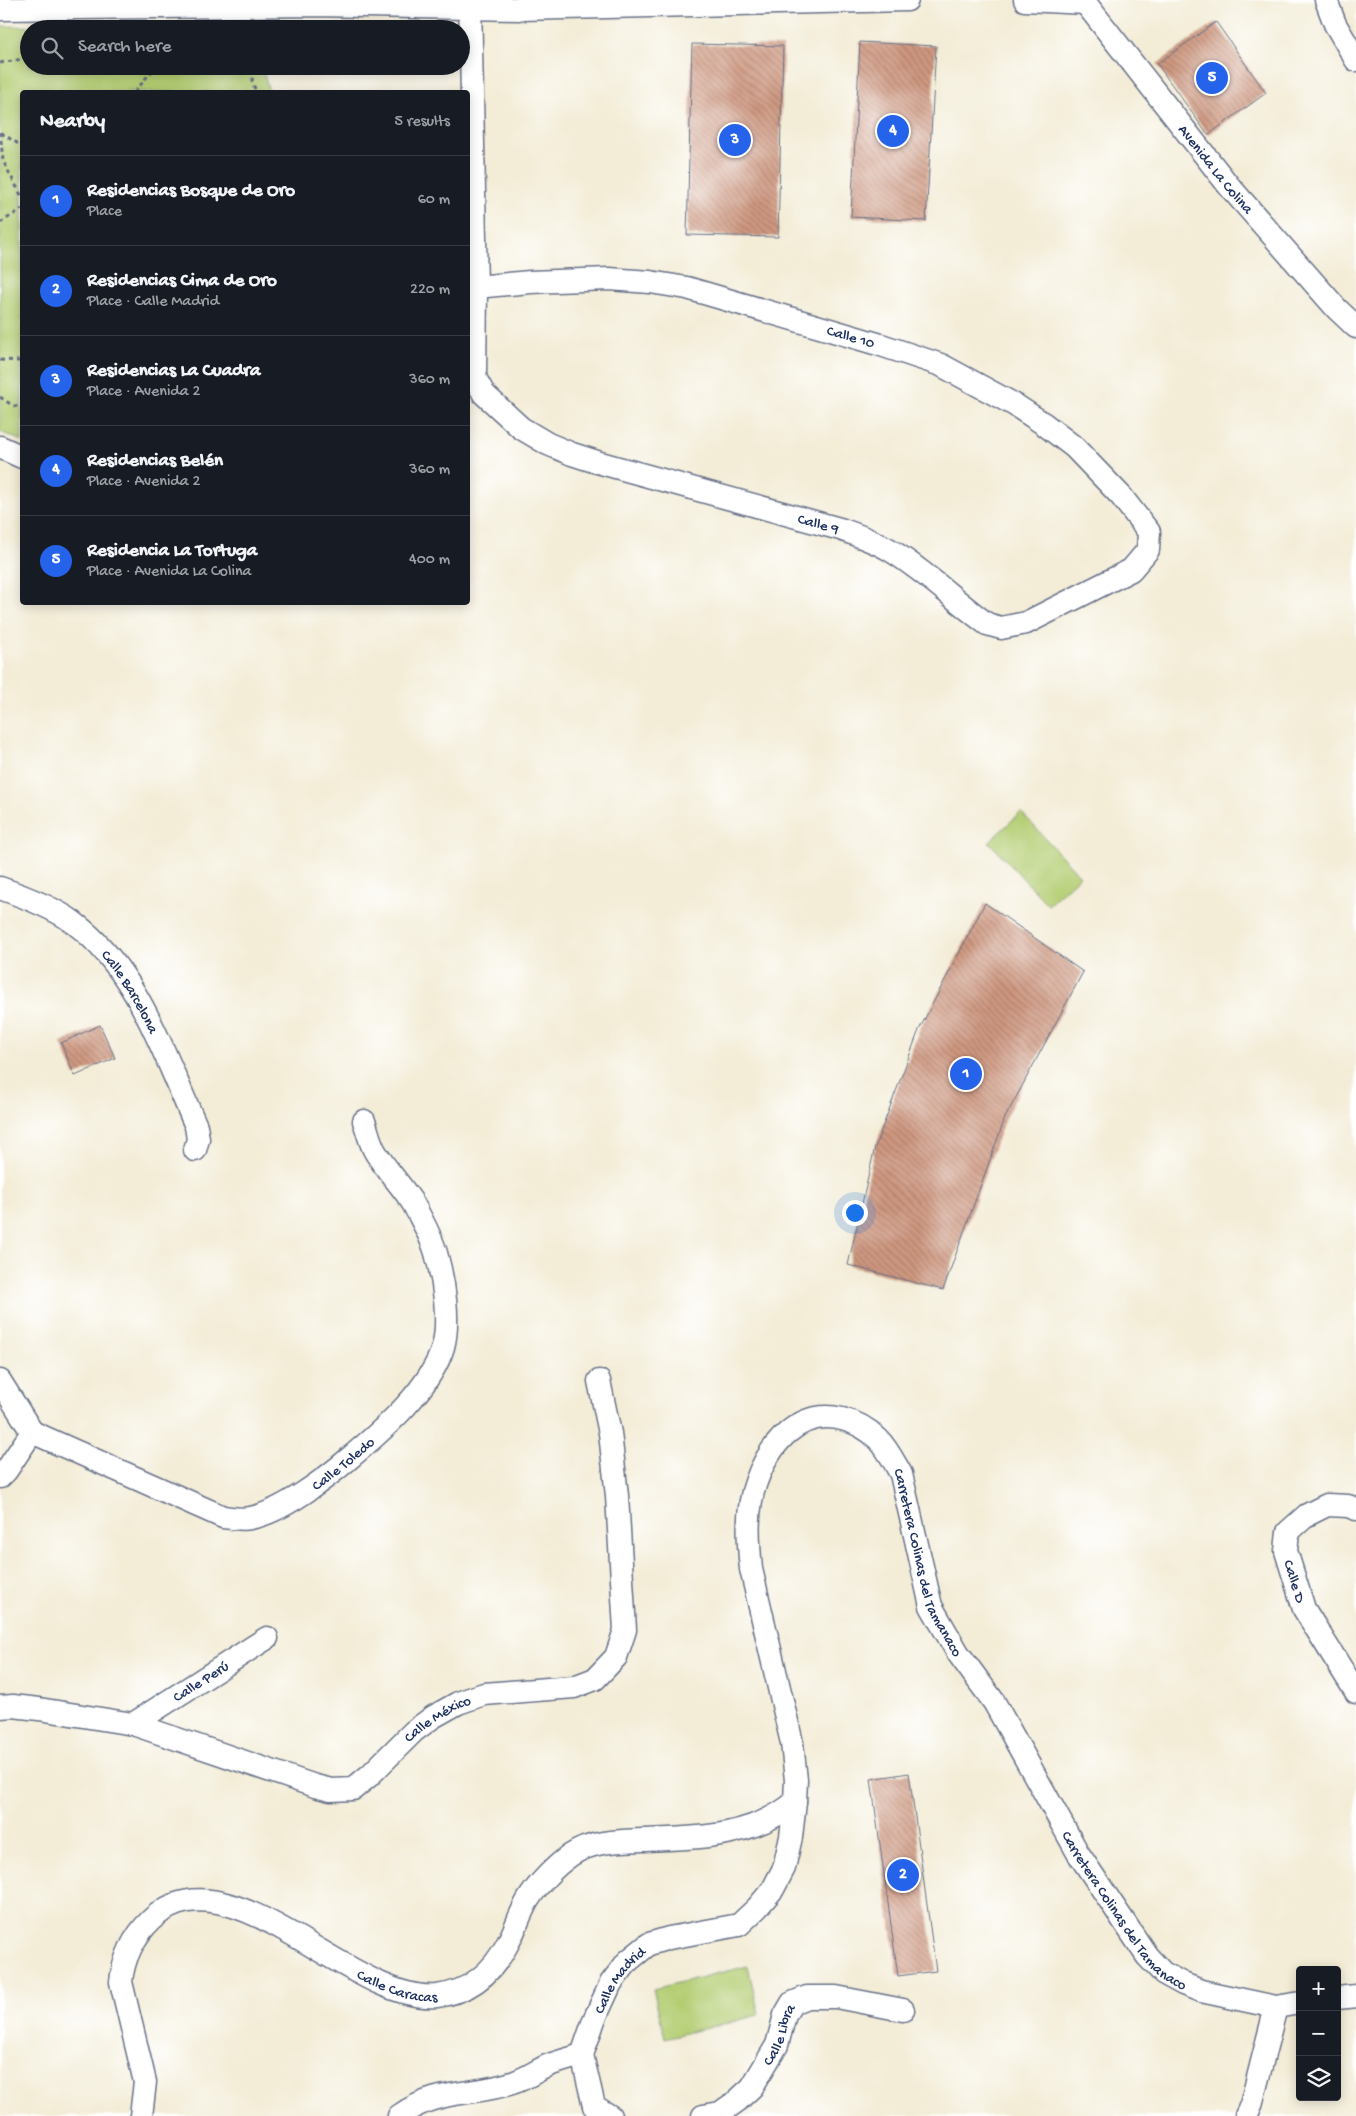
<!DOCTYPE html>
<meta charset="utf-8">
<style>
:root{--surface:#171b24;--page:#242831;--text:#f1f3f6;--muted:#9ea1a6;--line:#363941;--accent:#2563eb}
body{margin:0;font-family:"Gochi Hand",sans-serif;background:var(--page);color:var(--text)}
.controls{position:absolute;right:15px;bottom:15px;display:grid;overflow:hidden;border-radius:5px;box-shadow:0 2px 12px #0003}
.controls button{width:45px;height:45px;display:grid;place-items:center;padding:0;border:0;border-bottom:1px solid var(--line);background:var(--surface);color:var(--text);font:25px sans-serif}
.you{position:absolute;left:854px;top:1212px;width:18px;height:18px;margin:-12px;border:4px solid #fff;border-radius:50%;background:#1a73e8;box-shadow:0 0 0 8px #1a73e833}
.badge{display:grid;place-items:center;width:32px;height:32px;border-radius:50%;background:var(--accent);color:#fff;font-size:16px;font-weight:700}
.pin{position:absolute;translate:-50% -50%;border:2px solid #fff;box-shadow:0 1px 5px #0006}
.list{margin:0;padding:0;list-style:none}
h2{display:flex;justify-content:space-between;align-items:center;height:65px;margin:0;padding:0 20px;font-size:21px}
h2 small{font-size:16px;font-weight:400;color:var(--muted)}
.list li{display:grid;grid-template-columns:32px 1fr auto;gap:15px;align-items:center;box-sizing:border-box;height:90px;padding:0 20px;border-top:1px solid var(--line)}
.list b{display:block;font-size:19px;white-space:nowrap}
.list p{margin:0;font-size:16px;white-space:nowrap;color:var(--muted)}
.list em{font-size:16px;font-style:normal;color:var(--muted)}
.icon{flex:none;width:28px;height:28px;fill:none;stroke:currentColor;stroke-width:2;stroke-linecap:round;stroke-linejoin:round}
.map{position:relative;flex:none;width:1356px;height:2116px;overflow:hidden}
.search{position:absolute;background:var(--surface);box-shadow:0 2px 12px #0003;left:20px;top:20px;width:450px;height:55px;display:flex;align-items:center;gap:12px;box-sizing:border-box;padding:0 18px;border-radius:28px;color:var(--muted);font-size:19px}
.panel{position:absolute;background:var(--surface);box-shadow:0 2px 12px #0003;left:20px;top:90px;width:450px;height:515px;border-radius:5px}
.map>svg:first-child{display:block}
.park{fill:#b4cd72;stroke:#687e68}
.building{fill:url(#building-back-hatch)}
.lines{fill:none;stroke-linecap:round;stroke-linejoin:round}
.minor-casing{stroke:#677188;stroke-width:25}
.path{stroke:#677188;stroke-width:3;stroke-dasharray:4 4;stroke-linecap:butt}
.minor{stroke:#fff;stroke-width:22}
.labels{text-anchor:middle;stroke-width:4;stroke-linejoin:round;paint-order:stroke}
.street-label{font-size:15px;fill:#1b2f5e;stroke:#fff}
</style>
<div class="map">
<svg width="1356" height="2116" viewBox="0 0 1356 2116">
<defs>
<pattern id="building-back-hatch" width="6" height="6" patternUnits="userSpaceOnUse" patternTransform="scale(1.25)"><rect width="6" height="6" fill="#cf977f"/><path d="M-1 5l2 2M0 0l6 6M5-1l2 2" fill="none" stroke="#a77c6b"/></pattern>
</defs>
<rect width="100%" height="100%" fill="#fff"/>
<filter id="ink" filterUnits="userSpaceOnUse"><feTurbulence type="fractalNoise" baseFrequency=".02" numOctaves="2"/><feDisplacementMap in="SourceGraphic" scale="10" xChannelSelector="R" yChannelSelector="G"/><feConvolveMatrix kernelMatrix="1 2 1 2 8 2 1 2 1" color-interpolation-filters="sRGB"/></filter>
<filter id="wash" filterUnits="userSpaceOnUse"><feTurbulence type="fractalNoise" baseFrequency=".0096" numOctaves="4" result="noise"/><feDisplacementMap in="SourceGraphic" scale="20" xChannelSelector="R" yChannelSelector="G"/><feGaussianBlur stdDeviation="1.12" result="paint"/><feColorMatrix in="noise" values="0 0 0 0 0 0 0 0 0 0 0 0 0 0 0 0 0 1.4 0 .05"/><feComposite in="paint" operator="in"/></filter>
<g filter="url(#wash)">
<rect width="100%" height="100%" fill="#f3ecd6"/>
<path class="park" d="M 0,26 L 168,29 L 29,29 L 29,66 L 262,66 L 269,92 L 22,92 L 22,441 L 0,432 Z
M 1021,812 L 1080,876 L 1048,905 L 989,842 Z
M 748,1966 L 759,2015 L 665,2038 L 653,1989 Z"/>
<g id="blocks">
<path class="building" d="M 1216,22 L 1266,93 L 1208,135 L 1157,64 Z
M 860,42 L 936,46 L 926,221 L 851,217 Z
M 692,44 L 783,46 L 778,237 L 687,235 Z
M 985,903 L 1083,972 L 1005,1118 L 943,1290 L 848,1265 L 875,1147 L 919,1030 Z
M 100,1025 L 115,1058 L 75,1076 L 61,1043 Z
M 909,1773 L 936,1971 L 898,1976 L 871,1779 Z"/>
</g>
</g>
<g filter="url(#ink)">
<use href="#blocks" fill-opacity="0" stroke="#677188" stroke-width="1"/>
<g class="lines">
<g class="minor-casing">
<g id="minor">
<path d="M 470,0 L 476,287 L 475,378"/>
<path d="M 1025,0 L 1086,3"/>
<path id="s1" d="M 1083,0 L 1229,186 L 1337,309 L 1356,327"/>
<path d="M 1326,0 L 1335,24 L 1356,60"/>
<path d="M 0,9 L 315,5 L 520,9 L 907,0"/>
<path id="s2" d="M 475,378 L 484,394 L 521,428 L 548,444 L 572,454 L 597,462 L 840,529 C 857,535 875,541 890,550 C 925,571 954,600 987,624 L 1001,628 L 1026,623 L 1131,570 L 1148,550 L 1149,532 L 1121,496 L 1074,447 L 1044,424 L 1015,405 L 941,365 L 881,345 L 687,288 L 650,282 L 609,279 L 530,282 L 476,287"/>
<path d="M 0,447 L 22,457"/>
<path id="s3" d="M 0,888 C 23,896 53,907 73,922 C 138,970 164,1055 196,1126 L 198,1139 L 195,1150"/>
<path d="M 0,1381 L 32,1432"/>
<path id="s4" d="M 32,1432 L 223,1517 C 232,1518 242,1520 250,1518 C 281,1513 328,1477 352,1456 C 384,1429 431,1388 443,1347 C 450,1321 444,1282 437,1257 C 433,1239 422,1221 414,1205 C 403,1187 387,1171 376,1153 C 370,1144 368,1132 364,1121"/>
<path d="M 0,1477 L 6,1471 L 32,1432"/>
<path id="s5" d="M 1356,1509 L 1348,1506 L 1327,1505 L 1307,1515 L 1288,1532 L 1286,1551 L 1304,1609 L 1356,1692"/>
<path id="s6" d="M 0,1707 L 13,1706 L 39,1709 L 133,1724 L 315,1786 L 331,1790 L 353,1789 L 370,1775 L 414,1731 L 433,1717 L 458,1703 L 484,1694 L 574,1687 L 595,1679 L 616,1657 L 625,1630 L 617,1496 L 610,1433 L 599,1381"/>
<path id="s7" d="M 133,1724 L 267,1638"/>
<path d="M 1337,1998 L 1356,1996"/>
<path id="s8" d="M 582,2055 L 594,2020 L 611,1983 L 628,1961 L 649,1944 L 669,1938 L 739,1925 L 757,1908 L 773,1889 L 784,1868 L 791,1837 L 795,1802 L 796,1780 L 792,1743 L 751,1569 C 748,1540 746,1509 756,1482 C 769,1445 799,1408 842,1419 C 855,1422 868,1429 878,1439 C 888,1449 894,1462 901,1474 L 931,1606 L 958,1653 L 994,1702 L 1078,1853 L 1147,1956 L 1163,1973 L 1183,1984 L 1201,1991 L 1276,2007 L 1300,2003"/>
<path d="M 582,2055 L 594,2106 L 610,2116"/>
<path id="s9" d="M 141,2116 L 145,2082 L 121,1982 C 123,1959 134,1936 151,1920 C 228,1846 351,2004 437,1996 C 471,1992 494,1971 509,1941 C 516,1928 520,1913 528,1900 C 538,1884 555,1866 571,1855 C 592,1841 617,1841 642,1840 C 696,1838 752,1838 795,1802"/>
<path d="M 399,2116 C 439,2087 473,2097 515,2082 C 527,2078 538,2070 549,2065 C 560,2061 572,2058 582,2055"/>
<path id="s10" d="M 703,2116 L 720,2113 L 737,2101 L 752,2087 L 777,2045 L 785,2015 L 792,2003 L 807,1997 L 836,1997 L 903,2010"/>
<path d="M 1246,2116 L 1251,2105 L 1276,2007"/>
</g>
</g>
<path class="path" d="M 0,63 L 29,58
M 249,66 L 254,67 L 252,81 L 256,92
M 135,92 L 150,73 L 159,66
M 0,132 L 3,161 L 22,197
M 1,133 L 17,143 L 22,142
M 0,223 L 22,209
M 0,360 L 22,361
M 0,397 L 12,405 L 22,408"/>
<use href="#minor" class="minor"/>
</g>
</g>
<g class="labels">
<g class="street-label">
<text dy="5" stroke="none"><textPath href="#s1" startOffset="215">Avenida La Colina</textPath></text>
<text transform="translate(851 336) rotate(16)" y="5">Calle 10</text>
<text dy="5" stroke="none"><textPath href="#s2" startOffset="382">Calle 9</textPath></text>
<text dy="5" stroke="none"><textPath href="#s3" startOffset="172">Calle Barcelona</textPath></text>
<text dy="5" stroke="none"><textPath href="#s4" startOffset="345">Calle Toledo</textPath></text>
<text dy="5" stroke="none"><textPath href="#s8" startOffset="985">Carretera Colinas del Tamanaco</textPath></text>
<text dy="5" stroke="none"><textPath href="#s5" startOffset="128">Calle D</textPath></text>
<text dy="5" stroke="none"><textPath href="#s7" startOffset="80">Calle Perú</textPath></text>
<text dy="5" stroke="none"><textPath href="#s6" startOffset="476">Calle México</textPath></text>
<text dy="5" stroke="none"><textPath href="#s8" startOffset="1390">Carretera Colinas del Tamanaco</textPath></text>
<text dy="5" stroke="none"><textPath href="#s9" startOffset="479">Calle Caracas</textPath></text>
<text dy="5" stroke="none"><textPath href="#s8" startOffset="85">Calle Madrid</textPath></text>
<text dy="5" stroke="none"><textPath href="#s10" startOffset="118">Calle Libra</textPath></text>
</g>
</g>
</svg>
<div class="controls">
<button>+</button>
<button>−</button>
<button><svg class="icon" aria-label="layers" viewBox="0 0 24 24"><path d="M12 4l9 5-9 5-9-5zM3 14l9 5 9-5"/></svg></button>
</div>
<div class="you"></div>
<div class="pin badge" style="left:966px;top:1074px">1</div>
<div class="pin badge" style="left:903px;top:1875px">2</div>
<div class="pin badge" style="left:735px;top:140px">3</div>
<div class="pin badge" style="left:893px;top:131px">4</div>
<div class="pin badge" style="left:1212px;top:78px">5</div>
<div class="search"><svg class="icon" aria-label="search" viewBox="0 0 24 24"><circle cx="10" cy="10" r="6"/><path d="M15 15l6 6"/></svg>Search here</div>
<section class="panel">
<h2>Nearby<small>5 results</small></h2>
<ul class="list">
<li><span class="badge">1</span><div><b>Residencias Bosque de Oro</b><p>Place</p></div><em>60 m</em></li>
<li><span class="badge">2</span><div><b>Residencias Cima de Oro</b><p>Place · Calle Madrid</p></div><em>220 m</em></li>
<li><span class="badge">3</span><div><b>Residencias La Cuadra</b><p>Place · Avenida 2</p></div><em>360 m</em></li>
<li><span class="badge">4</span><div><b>Residencias Belén</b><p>Place · Avenida 2</p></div><em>360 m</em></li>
<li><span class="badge">5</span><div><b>Residencia La Tortuga</b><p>Place · Avenida La Colina</p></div><em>400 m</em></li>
</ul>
</section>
</div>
